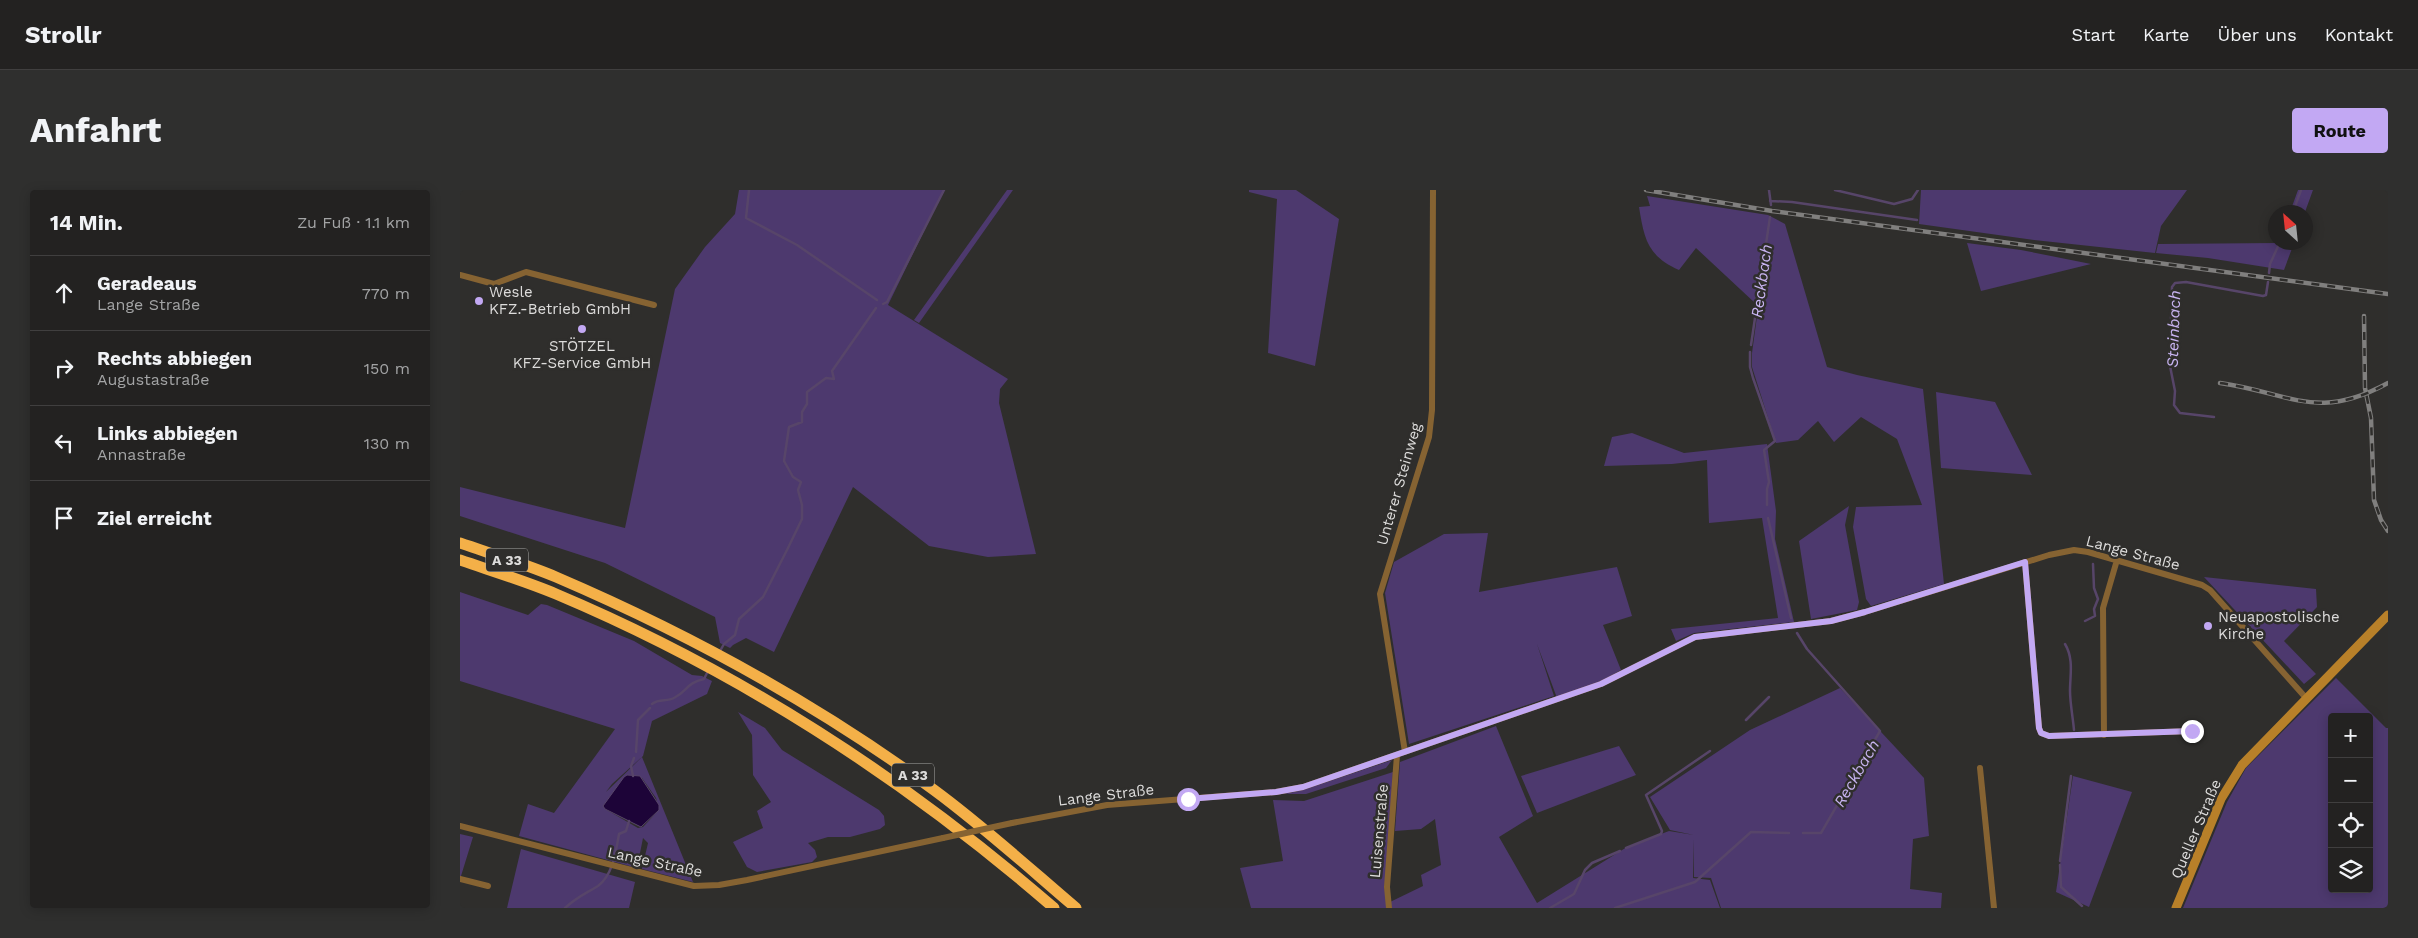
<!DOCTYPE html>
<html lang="de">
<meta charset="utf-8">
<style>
:root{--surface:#232221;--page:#2f2f2e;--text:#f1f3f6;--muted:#a3a4a5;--line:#403f3f;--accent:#c2a8f3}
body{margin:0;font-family:"Work Sans",sans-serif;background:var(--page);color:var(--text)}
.controls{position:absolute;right:15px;bottom:15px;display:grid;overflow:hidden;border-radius:5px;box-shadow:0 2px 12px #0003}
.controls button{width:45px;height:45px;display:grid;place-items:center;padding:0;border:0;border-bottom:1px solid var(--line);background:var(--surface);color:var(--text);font:25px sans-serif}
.compass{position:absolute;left:1808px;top:15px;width:45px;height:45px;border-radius:50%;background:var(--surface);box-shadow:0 2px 12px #0003;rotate:333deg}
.stop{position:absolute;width:15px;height:15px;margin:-11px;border:4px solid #c2a8f3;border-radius:50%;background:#fff}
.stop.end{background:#c2a8f3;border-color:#fff;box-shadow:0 1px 5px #0008}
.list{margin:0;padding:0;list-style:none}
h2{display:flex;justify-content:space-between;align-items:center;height:65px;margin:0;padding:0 20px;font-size:21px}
h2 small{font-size:16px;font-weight:400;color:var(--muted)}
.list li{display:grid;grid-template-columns:32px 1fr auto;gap:15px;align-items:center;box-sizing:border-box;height:75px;padding:0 20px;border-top:1px solid var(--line)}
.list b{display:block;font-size:19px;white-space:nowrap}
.list p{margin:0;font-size:16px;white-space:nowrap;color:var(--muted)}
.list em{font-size:16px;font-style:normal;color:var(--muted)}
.icon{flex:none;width:28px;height:28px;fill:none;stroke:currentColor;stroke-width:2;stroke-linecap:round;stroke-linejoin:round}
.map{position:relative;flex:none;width:1928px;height:718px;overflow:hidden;border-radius:5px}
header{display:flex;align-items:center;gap:30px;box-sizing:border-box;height:70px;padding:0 25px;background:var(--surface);border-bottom:1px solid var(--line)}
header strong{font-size:24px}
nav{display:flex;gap:28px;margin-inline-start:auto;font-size:18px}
.intro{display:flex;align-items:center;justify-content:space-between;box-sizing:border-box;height:120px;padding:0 30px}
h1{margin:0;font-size:35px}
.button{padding:12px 22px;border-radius:5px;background:var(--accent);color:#111;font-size:18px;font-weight:700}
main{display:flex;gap:30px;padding:0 30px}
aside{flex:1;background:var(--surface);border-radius:5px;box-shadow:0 2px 12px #0003}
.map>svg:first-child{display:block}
.green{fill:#4d396e;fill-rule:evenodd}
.water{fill:#1d0438;stroke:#574569}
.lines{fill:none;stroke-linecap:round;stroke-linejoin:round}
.stream{stroke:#574569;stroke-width:2.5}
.street{stroke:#866332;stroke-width:6}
.secondary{stroke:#b88029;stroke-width:9}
.highway{stroke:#f4b048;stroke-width:11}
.rail-casing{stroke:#807f7e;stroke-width:4.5}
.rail{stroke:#2f2e2c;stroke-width:2.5;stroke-dasharray:8;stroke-linecap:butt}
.street-bridge{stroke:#866332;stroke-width:6}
.route{stroke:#c2a8f3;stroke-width:6}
.poi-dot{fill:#c2a8f3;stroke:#2f2e2c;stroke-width:2}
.labels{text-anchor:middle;stroke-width:5;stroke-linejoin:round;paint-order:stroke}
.shield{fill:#2f2e2c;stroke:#a9a8a6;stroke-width:1}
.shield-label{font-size:14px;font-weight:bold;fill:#dddcdb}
.poi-label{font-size:15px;fill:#dddcdb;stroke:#2f2e2c;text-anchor:start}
.street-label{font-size:15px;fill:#dddcdb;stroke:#2f2e2c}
.water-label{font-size:16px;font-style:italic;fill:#c8b4f1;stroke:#2f2e2c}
</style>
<header>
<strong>Strollr</strong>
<nav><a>Start</a><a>Karte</a><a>Über uns</a><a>Kontakt</a></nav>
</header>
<div class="intro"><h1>Anfahrt</h1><a class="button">Route</a></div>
<main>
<aside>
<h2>14 Min.<small>Zu Fuß · 1.1 km</small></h2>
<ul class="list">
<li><svg class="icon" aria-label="ahead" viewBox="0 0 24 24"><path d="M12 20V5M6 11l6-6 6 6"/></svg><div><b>Geradeaus</b><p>Lange Straße</p></div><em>770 m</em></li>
<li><svg class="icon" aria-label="right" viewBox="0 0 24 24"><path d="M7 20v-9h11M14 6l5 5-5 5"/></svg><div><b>Rechts abbiegen</b><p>Augustastraße</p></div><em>150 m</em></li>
<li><svg class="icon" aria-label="left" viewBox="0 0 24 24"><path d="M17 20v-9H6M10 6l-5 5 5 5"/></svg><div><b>Links abbiegen</b><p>Annastraße</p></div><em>130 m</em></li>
<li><svg class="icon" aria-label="arrive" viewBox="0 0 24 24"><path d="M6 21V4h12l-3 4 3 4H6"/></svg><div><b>Ziel erreicht</b></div></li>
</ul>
</aside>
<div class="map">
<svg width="1928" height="718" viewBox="0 0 1928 718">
<rect width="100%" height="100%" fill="#2f2e2c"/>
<path class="green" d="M 279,0 L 484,0 L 428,115 L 548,189 L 540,199 L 539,213 L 576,364 L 528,367 L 469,356 L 393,297 L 314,462 L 286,448 L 273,455 L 270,458 L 260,453 L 255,427 L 145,373 L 0,326 L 0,297 L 165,338 L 215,99 L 245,57 L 275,24 Z
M 547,0 L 553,0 L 459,133 L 454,130 Z
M 789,0 L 836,0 L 879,29 L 855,176 L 808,163 L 817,9 L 789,2 Z
M 1461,0 L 1727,0 L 1701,36 L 1695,63 L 1574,50 L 1459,34 Z
M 1838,0 L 1853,0 L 1845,22 L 1830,22 Z
M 1187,6 L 1308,25 L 1307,29 L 1308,25 L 1325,34 L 1367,177 L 1397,185 L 1463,199 L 1484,394 L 1411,416 L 1406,409 L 1393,337 L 1396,317 L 1462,315 L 1437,249 L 1401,227 L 1374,252 L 1358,231 L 1338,250 L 1316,253 L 1292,177 L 1292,163 L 1304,75 L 1301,75 L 1295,113 L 1236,58 L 1219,80 C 1187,66 1184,48 1179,17 L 1190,16 Z
M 1507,53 L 1561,60 L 1631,74 L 1521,101 Z
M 1818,53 L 1834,53 L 1824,80 L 1748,68 L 1696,63 L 1698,54 Z
M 1476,202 L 1535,212 L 1572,285 L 1481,278 Z
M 1172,243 L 1224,263 L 1307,254 L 1316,321 L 1315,349 L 1334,432 L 1234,443 L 1216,451 L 1211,439 L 1318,428 L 1302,328 L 1249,333 L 1247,270 L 1212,274 L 1144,276 L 1152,247 Z
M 1389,316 L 1385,335 L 1399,412 L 1397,420 L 1351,429 L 1339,351 Z
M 1028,343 L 1019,402 L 1157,377 L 1172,426 L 1143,435 L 1161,480 L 1142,491 L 1097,508 L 1077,454 L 1094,506 L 949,554 L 925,403 L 934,372 L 984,344 Z
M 1744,387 L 1856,399 L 1857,417 L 1824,451 L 1856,484 L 1844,494 Z
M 0,402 L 68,425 L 81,414 L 87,415 L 174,451 L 232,485 L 242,486 L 252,491 L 247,504 L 192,531 L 183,566 L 152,594 L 146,602 L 182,567 L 233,692 L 182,679 L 188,653 L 183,648 L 177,678 L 59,646 L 68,614 L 94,623 L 155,539 L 0,491 ZM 182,588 L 196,608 L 199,620 L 183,637 L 178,638 L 145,619 Z
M 1876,488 L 1926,538 L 1928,538 L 1928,718 L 1723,718 L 1767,612 L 1786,578 ZM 1872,527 L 1909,527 L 1909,699 L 1872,699 Z
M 1380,498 L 1464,588 L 1469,646 L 1453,649 L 1450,699 L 1482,703 L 1481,718 L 1261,718 L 1251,688 L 1234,687 L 1234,649 L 1233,688 L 1250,690 L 1260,718 L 932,718 L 930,712 L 963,696 L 961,685 L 981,675 L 975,629 L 961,639 L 935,641 L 940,572 L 1036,536 L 1073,626 L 1039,647 L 1077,713 L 1167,657 L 1209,641 L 1234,645 L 1210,640 L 1190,607 L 1290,540 Z
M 278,522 L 305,538 L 322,560 L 419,620 L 424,626 L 425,635 L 420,639 L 390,647 L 368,647 L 348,653 L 355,660 L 357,667 L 352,672 L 297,682 L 287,677 L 273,652 L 303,638 L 297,621 L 311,612 L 293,585 L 292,545 Z
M 1159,556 L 1176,585 L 1077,623 L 1061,586 Z
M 932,570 L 926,578 L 846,604 L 824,604 L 843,600 Z
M 933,582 L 927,718 L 791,718 L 780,678 L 823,671 L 813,610 L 844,611 Z
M 1613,586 L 1672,602 L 1629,717 L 1596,702 Z
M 0,644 L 13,647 L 1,686 L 0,686 Z
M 61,659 L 175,692 L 169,718 L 47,718 Z"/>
<path class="water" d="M 167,585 L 180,586 L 199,615 L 199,620 L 181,637 L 145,619 L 143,616 L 164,587 Z"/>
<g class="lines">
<path class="stream" d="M 289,0 L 286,28 L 337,55 L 417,110
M 1309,0 L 1311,15
M 1375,0 L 1434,14 L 1452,9 L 1458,0
M 1310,11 L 1332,12 L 1457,30
M 1833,22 L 1841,0
M 1809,83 L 1810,74 L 1820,52
M 423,114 L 427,112 L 484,0
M 1291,155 L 1310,27
M 1290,162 L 1290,177 L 1293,188 L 1315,251 L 1304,260 L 1309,292 L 1307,299 L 1307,315
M 1754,227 L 1720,223 L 1714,215 L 1715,201 L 1710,176 L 1714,158 L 1711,128 L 1712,97 L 1715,93 L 1726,92 L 1803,106 L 1806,105 L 1808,92
M 1308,328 L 1331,428
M 1625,431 L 1635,426 L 1634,419 L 1638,409 L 1634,398 L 1633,374
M 1337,443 L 1347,459 L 1420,541 L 1361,643 L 1343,643
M 1605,454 C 1614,469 1610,485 1610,501 C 1610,513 1613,528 1614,540
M 260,461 L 264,454 L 275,445 L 279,429 L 303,407 L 328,358 L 342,329 L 342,315 L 338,300 L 341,292 L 333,287 L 324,271 L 329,237 L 342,232 L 342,222 L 347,214 L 347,202 L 366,188 L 374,189 L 372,181 L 416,118
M 192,514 C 199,508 207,512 214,508 C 228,501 226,493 244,489 L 248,481
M 1286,530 L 1309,507
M 176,562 L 178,530 L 190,518
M 173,586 L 171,576 L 174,568
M 1166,658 L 1201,644 L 1202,641 L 1186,605 L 1250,561
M 1600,671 L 1611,586
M 1600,675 L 1601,697 L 1622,716
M 105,718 C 117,707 125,704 138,696 C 153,685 156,661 159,644 L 166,641 L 169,631
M 1090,718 L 1114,704 L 1125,680 L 1132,673 L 1160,661
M 1155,718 L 1235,692 L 1291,642 L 1329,643"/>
<path class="street" d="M 0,85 L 34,94 L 66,82 L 194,115
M 1565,372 L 1579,538 L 1581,543 L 1589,546 L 1732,541
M 1644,545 L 1643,418 L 1657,370
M 945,562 L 920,404 L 969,247 L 972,220 L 973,0
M 1520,578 L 1534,718
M 552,633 L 647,615 L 816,602 L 843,597 L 1141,494 L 1235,447 L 1371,431 L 1405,422 L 1589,365 L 1614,360 L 1628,362 L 1742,395 L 1750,400 L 1846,508
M 0,636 L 234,696 L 259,695 L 287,690 L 483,648
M 0,689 L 28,696
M 929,718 L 927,697 L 937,565"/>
<path class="secondary" d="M 1716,718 L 1761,609 L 1782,575 L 1928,425"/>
<path class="highway" d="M 0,353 C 32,364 65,374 96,387 C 229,444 357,514 474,600 C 523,636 569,678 616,718
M 0,370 C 32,381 65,391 96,404 C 281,482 443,587 594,718"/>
<g class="rail-casing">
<path id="rail" d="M 1186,0 L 1312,21 L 1928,104
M 1904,126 L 1905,198 L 1911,228 L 1914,310 L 1921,330 L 1928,341
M 1760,193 C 1831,203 1857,232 1928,193"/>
</g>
<use href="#rail" class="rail"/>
<path class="street-bridge" d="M 483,648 L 552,633"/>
</g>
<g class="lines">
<path class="route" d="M 728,609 L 816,602 L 843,597 L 1141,494 L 1235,447 L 1371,431 L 1405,422 L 1565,372 L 1579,538 L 1581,543 L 1589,546 L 1732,541"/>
</g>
<g class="poi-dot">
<circle cx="19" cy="111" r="5"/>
<circle cx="122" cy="139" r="5"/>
<circle cx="1748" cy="436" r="5"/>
</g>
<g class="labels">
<g class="shield">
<rect x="26" y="358.5" width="42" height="23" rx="4"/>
<rect x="432" y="573.5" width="42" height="23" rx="4"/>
</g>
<g class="shield-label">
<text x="47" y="375">A 33</text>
<text x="453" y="590">A 33</text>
</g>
<g class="poi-label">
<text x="29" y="107">Wesle<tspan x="29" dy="17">KFZ.-Betrieb GmbH</tspan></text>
<text x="122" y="161" text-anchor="middle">STÖTZEL<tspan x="122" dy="17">KFZ-Service GmbH</tspan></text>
<text x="1758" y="432">Neuapostolische<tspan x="1758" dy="17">Kirche</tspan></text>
</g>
<g class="street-label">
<text transform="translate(939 294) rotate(-74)" y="5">Unterer Steinweg</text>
<text transform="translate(1673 363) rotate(15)" y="5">Lange Straße</text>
<text transform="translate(646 605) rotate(-7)" y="5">Lange Straße</text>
<text transform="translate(1736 639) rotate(-67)" y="5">Queller Straße</text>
<text transform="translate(919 641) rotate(-85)" y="5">Luisenstraße</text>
<text transform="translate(195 672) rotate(12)" y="5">Lange Straße</text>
</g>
<g class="water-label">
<text transform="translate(1301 91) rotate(-82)" y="6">Reckbach</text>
<text transform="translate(1713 139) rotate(-88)" y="6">Steinbach</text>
<text transform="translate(1396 583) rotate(-60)" y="6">Reckbach</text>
</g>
</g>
</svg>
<div class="controls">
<button>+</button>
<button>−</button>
<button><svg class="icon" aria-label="locate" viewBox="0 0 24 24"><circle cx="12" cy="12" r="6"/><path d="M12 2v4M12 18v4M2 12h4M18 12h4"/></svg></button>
<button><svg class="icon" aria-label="layers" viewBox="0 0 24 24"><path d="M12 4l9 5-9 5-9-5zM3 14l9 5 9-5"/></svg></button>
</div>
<svg class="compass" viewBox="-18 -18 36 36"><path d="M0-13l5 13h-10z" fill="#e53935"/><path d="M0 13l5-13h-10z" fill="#a3a4a5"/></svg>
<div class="stop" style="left:728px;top:609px"></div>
<div class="stop end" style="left:1732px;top:541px"></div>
</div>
</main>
